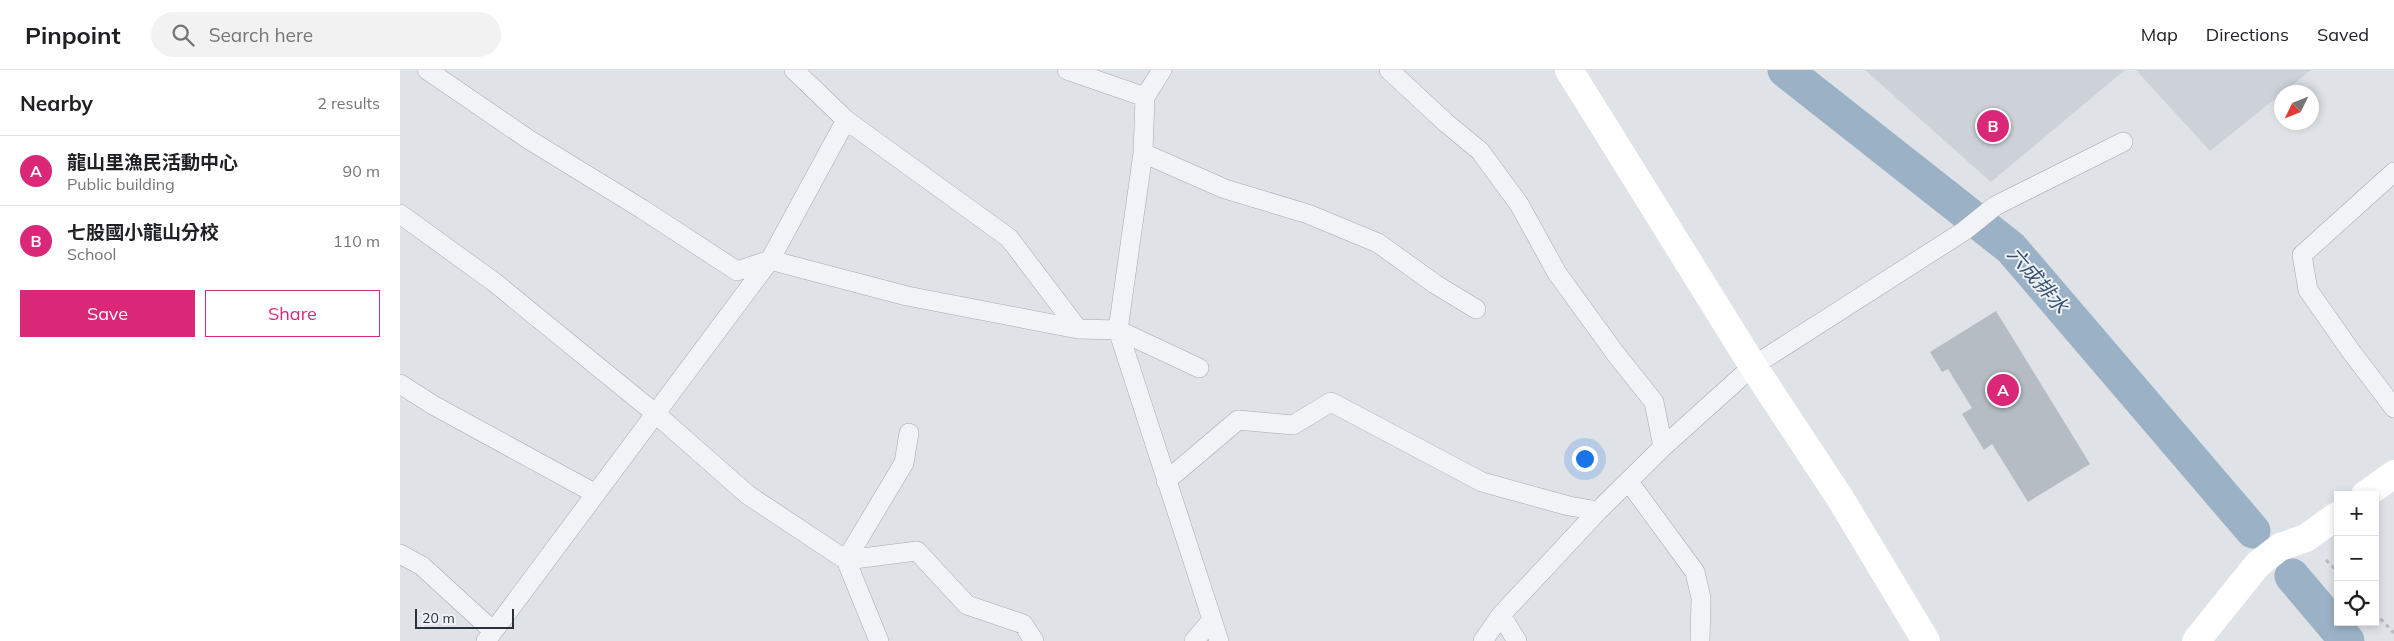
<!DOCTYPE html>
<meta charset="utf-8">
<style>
:root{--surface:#fff;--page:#f2f2f2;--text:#202124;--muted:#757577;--line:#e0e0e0;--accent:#db2777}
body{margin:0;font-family:Mulish,"Noto Sans TC",sans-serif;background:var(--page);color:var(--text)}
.controls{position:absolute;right:15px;bottom:15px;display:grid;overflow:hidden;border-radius:0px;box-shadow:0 2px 8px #0003}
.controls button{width:45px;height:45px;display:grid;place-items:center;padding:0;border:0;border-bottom:1px solid var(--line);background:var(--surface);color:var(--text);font:25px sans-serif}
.compass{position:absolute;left:1874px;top:15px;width:45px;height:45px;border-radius:50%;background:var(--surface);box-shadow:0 2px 8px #0003;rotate:227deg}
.scale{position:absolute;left:15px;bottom:12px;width:99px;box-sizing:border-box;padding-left:5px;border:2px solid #29313d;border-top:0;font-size:14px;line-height:18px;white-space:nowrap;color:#29313d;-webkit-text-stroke:4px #eef1f5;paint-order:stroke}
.you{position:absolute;left:1184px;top:388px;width:18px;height:18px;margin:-12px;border:4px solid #fff;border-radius:50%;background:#1a73e8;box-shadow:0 0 0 8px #1a73e833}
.badge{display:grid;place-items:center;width:32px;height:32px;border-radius:50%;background:var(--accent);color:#fff;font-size:16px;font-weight:700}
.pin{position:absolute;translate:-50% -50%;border:2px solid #fff;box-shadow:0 1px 5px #0006}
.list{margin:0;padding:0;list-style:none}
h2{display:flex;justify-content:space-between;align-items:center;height:65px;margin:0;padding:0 20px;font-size:21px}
h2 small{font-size:16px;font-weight:400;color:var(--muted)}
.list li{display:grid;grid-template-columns:32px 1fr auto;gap:15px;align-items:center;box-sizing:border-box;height:70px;padding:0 20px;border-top:1px solid var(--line)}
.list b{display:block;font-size:19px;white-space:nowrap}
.list p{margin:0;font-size:16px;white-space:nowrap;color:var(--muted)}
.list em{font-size:16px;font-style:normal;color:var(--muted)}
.actions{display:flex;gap:10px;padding:15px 20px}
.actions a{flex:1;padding:11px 0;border:1px solid var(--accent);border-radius:0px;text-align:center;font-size:18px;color:var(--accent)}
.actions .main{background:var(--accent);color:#fff}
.icon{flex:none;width:28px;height:28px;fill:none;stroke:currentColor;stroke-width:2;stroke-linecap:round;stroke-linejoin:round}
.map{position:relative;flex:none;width:1994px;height:571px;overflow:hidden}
header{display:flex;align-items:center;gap:30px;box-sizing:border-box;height:70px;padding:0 25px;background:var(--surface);border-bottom:1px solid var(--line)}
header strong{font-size:24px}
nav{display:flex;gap:28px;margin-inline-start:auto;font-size:18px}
.search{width:350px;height:45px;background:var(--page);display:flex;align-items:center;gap:12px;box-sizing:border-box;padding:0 18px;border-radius:28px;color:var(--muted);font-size:19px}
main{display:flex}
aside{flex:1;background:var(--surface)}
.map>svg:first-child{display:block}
.built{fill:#cdd2d9}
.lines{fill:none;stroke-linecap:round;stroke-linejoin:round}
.canal{stroke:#9bb1c5;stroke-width:35}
.building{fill:#b6bcc4}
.lane-casing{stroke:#a5a9b1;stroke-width:20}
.path{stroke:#b9bdc2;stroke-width:3;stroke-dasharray:4 4;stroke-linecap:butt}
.lane{stroke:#f1f3f6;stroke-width:19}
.secondary{stroke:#fff;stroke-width:28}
.labels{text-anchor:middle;stroke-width:4;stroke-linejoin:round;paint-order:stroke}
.water-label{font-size:20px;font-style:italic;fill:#35516e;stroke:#eef1f5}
</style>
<header>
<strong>Pinpoint</strong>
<div class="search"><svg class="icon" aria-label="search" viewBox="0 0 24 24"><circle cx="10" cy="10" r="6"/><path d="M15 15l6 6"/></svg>Search here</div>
<nav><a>Map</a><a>Directions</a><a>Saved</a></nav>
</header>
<main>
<aside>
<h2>Nearby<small>2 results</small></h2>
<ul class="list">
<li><span class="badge">A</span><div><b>龍山里漁民活動中心</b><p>Public building</p></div><em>90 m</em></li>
<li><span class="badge">B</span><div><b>七股國小龍山分校</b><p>School</p></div><em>110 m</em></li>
</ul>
<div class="actions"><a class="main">Save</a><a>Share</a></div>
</aside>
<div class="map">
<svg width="1994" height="571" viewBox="0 0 1994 571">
<rect width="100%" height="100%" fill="#dfe2e7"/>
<path class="built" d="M 1465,0 L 1725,0 L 1591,112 Z
M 1736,0 L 1911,0 L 1810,81 Z"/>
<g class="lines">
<path class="canal" d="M 1385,0 L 1611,178 L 1853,461
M 1892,506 L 1947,571"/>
</g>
<path class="building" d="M 1596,241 L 1690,394 L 1628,432 L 1592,374 L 1584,380 L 1562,344 L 1572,338 L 1548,299 L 1542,302 L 1530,282 Z"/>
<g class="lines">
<g class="lane-casing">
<path id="lane" d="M 27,0 L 128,69 L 242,139 L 337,201 L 370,190 L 507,226 L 678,259 L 718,260 L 799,298
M 394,0 L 446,50 L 609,168 L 678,259
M 667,0 L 745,27
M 762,0 L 745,27 L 743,83 L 718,260 L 819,571
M 989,0 L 1045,52 L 1080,81 L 1119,134 L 1157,203 L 1215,283 L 1254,332 L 1263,377
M 743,83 L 825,119 L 908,144 L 978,173 L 1035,214 L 1076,239
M 1994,102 L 1902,185 L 1908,220 L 1950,280 L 1994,338
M 0,144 L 94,212 L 256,344 L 348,425 L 446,490 L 479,571
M 0,314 L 33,335 L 196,424
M 509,363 L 504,393 L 446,490 L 517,481 L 567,535 L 623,554 L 634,571
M 766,411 L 838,350 L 893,355 L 931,332 L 1082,412 L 1169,436 L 1198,441
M 1229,412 L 1295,502 L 1301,528 L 1300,571
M 0,484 L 22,496 L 93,561
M 1101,545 L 1117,571
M 86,571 L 370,190 L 446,50
M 794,571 L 811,551
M 1083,571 L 1101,545 L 1198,441 L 1263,377 L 1353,296 L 1564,161 L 1595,136 L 1723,72"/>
</g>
<path class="path" d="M 1926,490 L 1938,502
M 1975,543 L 1994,563"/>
<use href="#lane" class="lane"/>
<path class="secondary" d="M 1169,0 L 1353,296 L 1440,428 L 1526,571
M 1965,425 L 1994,404
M 1796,571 L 1858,494 L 1880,477 L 1906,468 L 1938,445"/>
</g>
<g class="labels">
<g class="water-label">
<text transform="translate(1638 210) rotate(49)" y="7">六成排水</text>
</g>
</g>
</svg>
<div class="controls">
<button>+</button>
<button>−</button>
<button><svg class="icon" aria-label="locate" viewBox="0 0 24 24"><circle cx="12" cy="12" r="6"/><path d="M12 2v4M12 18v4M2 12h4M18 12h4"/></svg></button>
</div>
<svg class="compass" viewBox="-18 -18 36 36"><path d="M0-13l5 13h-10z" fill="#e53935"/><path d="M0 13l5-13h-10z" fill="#757577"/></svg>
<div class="scale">20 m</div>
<div class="you"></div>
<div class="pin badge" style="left:1603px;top:320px">A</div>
<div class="pin badge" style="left:1593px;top:56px">B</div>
</div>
</main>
